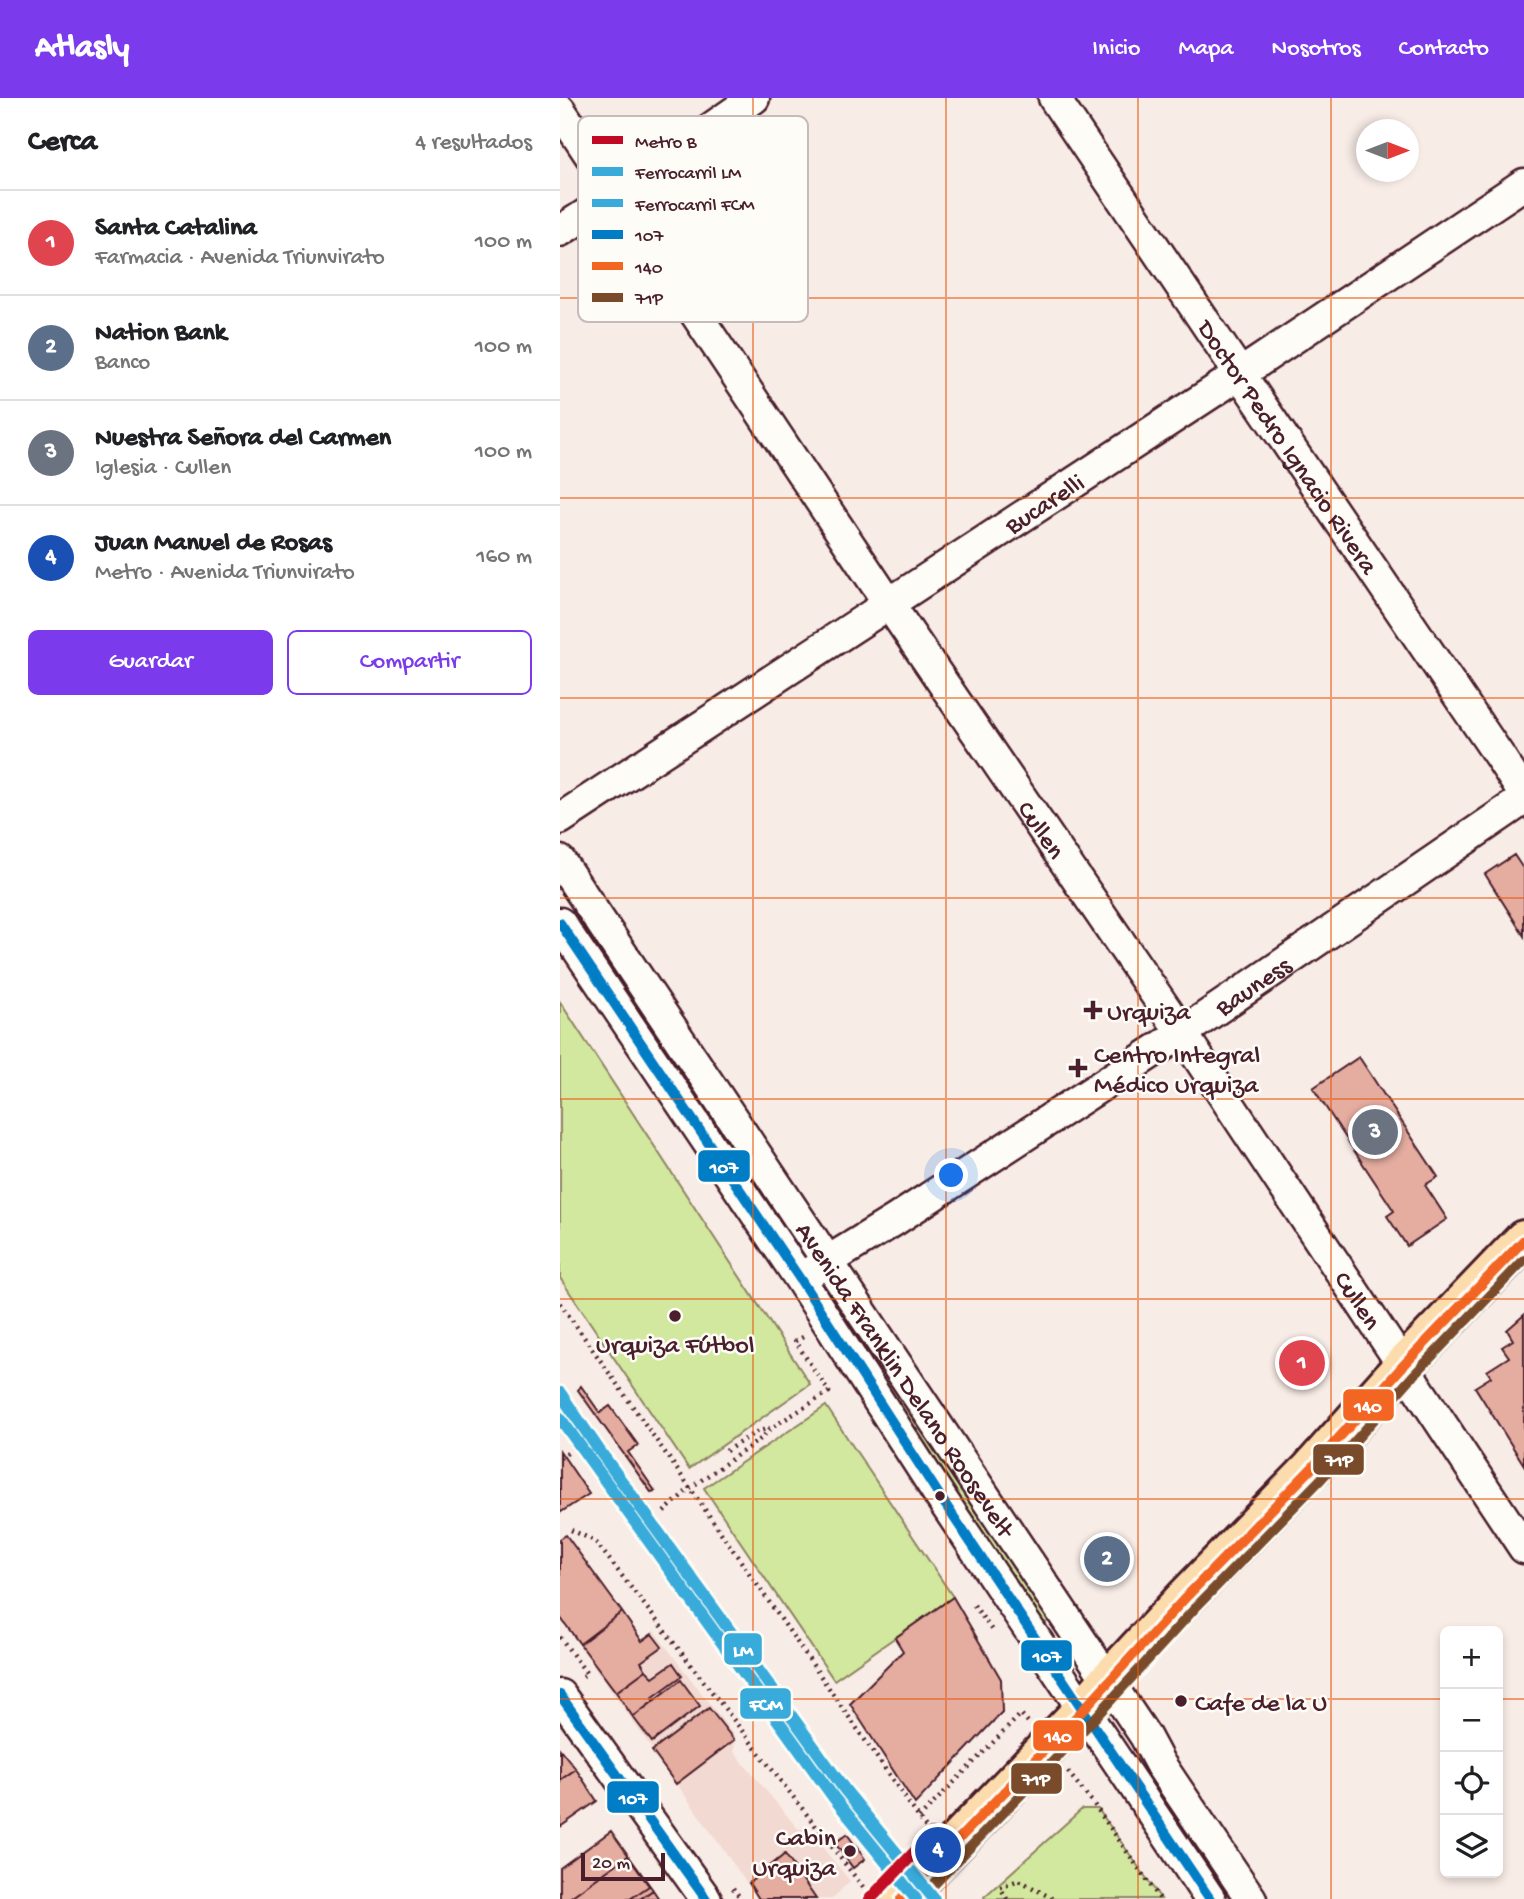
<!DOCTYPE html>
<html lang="es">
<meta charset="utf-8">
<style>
:root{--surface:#fff;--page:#f6f6f6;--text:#202124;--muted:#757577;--line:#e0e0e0;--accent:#7c3aed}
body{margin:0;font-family:"Gochi Hand",sans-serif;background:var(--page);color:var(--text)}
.controls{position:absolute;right:21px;bottom:21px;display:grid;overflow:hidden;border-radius:10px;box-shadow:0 4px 10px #0003}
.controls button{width:63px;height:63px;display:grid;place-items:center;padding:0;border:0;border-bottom:2px solid var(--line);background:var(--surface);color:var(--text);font:35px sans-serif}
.compass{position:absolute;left:796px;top:21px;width:63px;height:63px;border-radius:50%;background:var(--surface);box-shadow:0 4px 10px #0003;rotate:90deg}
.scale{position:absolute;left:21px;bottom:18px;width:84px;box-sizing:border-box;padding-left:7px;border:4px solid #4a1f2b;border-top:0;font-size:19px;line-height:24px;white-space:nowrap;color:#4a1f2b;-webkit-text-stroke:5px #fdfcf7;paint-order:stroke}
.you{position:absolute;left:392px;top:1078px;width:24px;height:24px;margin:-18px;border:5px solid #fff;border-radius:50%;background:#1a73e8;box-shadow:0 0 0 10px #1a73e833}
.badge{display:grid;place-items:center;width:46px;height:46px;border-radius:50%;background:var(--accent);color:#fff;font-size:23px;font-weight:700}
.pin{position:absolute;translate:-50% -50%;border:4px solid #fff;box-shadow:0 2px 7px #0006}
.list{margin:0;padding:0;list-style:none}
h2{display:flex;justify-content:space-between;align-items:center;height:91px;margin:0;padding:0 28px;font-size:30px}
h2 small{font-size:23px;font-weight:400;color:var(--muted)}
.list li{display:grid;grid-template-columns:46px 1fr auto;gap:21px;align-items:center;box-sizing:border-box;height:105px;padding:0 28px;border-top:2px solid var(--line)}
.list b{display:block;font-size:26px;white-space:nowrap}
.list p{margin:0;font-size:23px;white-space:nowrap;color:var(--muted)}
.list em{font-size:23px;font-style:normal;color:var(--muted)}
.actions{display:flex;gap:14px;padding:21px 28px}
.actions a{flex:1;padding:16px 0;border:2px solid var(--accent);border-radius:10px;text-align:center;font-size:24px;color:var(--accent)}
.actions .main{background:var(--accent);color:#fff}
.icon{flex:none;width:38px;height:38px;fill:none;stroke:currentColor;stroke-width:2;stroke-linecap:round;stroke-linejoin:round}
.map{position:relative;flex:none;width:964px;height:1801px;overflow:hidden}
header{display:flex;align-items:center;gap:42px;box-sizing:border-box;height:98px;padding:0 35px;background:var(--accent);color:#fff}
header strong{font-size:33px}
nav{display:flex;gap:38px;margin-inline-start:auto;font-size:24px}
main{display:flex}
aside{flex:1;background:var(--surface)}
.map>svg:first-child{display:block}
.built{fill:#f2d9d1}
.green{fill:#d2e89e;stroke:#8e8464;stroke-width:2}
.building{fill:#e5aca0;stroke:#4a1f2b;stroke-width:2}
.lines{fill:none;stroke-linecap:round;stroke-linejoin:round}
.minor-casing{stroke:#4a1f2b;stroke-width:35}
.major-casing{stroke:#4a1f2b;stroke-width:44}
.path{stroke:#4a1f2b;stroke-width:4.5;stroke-dasharray:2 5;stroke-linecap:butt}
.minor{stroke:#fdfcf7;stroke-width:30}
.major{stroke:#fcdcac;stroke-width:38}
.bus-1-casing{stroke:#fdfcf7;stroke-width:16}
.bus-2-casing{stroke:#fdfcf7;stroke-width:16}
.bus-3-casing{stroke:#fdfcf7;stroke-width:16}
.bus-1{stroke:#007dc5;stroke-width:10}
.bus-2{stroke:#f26522;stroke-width:10}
.bus-3{stroke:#7a4b2a;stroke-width:10}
.rail-1-casing{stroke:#fdfcf7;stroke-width:18}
.rail-2-casing{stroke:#fdfcf7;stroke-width:18}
.rail-1{stroke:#39abda;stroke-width:12}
.rail-2{stroke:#39abda;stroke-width:12}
.metro-1-casing{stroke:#fdfcf7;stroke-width:18}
.metro-1{stroke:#c20924;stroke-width:12}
.grid{fill:none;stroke:#e8590c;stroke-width:2;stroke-opacity:0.55}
.poi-dot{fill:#4a1f2b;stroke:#fdfcf7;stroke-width:2.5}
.labels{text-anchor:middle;stroke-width:5;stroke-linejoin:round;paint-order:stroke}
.street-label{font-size:26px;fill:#4a1f2b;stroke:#fdfcf7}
.poi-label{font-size:26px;fill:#4a1f2b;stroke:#fdfcf7;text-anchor:start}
.key{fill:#fdfcf7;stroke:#c7baba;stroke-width:2}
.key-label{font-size:19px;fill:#4a1f2b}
.line-badge{stroke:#fdfcf7;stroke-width:2.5}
.badge-label{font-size:19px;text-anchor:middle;font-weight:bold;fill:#fff}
</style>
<header>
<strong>Atlasly</strong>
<nav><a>Inicio</a><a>Mapa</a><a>Nosotros</a><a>Contacto</a></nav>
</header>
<main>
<aside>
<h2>Cerca<small>4 resultados</small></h2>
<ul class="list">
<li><span class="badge" style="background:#e0444e">1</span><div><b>Santa Catalina</b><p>Farmacia · Avenida Triunvirato</p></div><em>100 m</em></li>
<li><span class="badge" style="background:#5c6f8a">2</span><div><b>Nation Bank</b><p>Banco</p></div><em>100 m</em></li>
<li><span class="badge" style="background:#6b7280">3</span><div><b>Nuestra Señora del Carmen</b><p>Iglesia · Cullen</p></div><em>100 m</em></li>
<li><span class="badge" style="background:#1a4fb4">4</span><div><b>Juan Manuel de Rosas</b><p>Metro · Avenida Triunvirato</p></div><em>160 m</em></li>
</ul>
<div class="actions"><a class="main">Guardar</a><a>Compartir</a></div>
</aside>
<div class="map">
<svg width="964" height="1801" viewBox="0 0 964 1801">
<rect width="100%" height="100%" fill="#f8ece6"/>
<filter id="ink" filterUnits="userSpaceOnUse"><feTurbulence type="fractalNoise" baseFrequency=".0143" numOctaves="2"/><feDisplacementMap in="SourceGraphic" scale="14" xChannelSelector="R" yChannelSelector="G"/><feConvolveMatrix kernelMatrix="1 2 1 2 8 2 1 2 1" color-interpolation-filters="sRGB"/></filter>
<g filter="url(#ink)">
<path class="built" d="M 6,1437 L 82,1542 L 94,1533 L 175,1639 L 174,1654 L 238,1731 L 247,1731 L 290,1783 L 272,1801 L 198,1801 L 0,1520 L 0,1441 Z"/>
<path class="green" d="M 18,810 L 216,1106 L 207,1112 L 10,813 Z
M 0,904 L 250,1286 L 129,1371 L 0,1180 Z
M 295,1226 L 492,1520 L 484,1526 L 287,1232 Z
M 266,1308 L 393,1499 L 274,1582 L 144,1390 Z
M 522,1711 L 538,1711 L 601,1801 L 425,1801 L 424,1799 Z"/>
<path class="building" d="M 954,757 L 964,772 L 964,838 L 925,776 Z
M 799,959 L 878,1079 L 865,1087 L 887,1121 L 847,1148 L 827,1118 L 834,1113 L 753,990 Z
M 964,1217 L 964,1367 L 915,1289 L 931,1279 L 927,1273 L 949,1259 L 942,1249 L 953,1242 L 947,1232 Z
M 21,1288 L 40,1315 L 50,1308 L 78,1347 L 68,1354 L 95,1393 L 91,1394 L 18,1292 Z
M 0,1353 L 29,1396 L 1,1414 L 0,1412 Z
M 6,1437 L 62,1514 L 20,1546 L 0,1519 L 0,1441 Z
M 393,1499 L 441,1581 L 442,1614 L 355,1706 L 290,1606 L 343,1553 L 335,1540 Z
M 62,1514 L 82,1543 L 92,1536 L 102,1549 L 81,1564 L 86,1572 L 56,1594 L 20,1546 Z
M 113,1565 L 122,1578 L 92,1600 L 94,1603 L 73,1619 L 56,1594 L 86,1572 L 93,1579 Z
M 121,1582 L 140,1608 L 92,1644 L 73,1619 Z
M 149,1610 L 174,1642 L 116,1686 L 92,1653 Z
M 0,1651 L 16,1671 L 0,1682 Z
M 16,1671 L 37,1703 L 0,1729 L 0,1682 Z
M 51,1733 L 93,1792 L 80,1801 L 0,1801 L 0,1770 Z
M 287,1736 L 305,1761 L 293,1770 L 275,1745 Z
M 225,1756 L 256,1801 L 199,1801 L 189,1785 Z
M 68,1758 L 89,1788 L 70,1801 L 8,1801 Z
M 93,1792 L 99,1801 L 80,1801 Z"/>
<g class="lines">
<g class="minor-casing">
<g id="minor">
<path id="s1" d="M 494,0 L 680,276 L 940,659 L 964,696"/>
<path id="s2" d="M 0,12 L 329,506 L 622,935 L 964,1450"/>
<path d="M 0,133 L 56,97 L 194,0"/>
<path id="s3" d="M 0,721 L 680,276 L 964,86"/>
<path id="s4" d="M 0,763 L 585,1638 L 600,1666 L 691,1801"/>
<path d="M 0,825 L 240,1181 L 381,1400 L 650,1801"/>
<path id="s5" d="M 252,1173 L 335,1122 L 622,935 L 964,701"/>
<path d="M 0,1597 L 146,1801"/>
</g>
</g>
<g class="major-casing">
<path id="major" d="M 341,1801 L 523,1612 L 548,1583 L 627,1498 L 752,1370 L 842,1269 L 964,1142"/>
</g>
<path class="path" d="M 0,1205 L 130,1390 L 366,1730
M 166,1353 L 196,1334 L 210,1330
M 0,1360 L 9,1354
M 104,1414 L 130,1390 L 202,1340 L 211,1330 L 269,1294 L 235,1243 L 243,1239
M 11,1432 L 35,1443 L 310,1798
M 414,1507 L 433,1534
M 0,1539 L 27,1576 L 21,1579
M 508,1674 L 533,1705 L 600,1801
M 359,1720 L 461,1616 L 468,1624
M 173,1790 L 181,1801
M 447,1801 L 440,1789 L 459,1782 L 493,1801"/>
<use href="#minor" class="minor"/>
<use href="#major" class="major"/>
<g class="bus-1-casing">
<path id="bus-1" d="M 0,825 L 240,1181 L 381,1400 L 650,1801
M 0,1597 L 146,1801"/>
</g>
<g class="bus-2-casing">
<path id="bus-2" d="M 341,1801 L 523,1612 L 627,1498 L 752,1370 L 842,1269 L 964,1142"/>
</g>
<g class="bus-3-casing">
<path id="bus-3" d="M 360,1801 L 533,1622 L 637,1508 L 762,1380 L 852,1279 L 964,1162"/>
</g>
<use href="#bus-1" class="bus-1"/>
<use href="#bus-2" class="bus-2"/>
<use href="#bus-3" class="bus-3"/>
<g class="rail-1-casing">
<path id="rail-1" d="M 0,1295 L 39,1352 L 285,1692 L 374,1801"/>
</g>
<g class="rail-2-casing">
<path id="rail-2" d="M 0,1320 L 274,1700 L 356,1801"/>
</g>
<use href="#rail-1" class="rail-1"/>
<use href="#rail-2" class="rail-2"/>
<g class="metro-1-casing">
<path id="metro-1" d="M 310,1801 L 372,1736"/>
</g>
<use href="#metro-1" class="metro-1"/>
</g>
</g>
<path class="grid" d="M 193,0 L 193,1801M 386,0 L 386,1801M 578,0 L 578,1801M 771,0 L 771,1801M 0,200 L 964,200M 0,400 L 964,400M 0,600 L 964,600M 0,800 L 964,800M 0,1001 L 964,1001M 0,1201 L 964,1201M 0,1401 L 964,1401M 0,1601 L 885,1601M 938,1601 L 964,1601"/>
<g class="poi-dot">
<path d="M529.5 901.5h7v7h7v7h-7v7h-7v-7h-7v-7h7z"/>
<path d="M514.5 959.5h7v7h7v7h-7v7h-7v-7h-7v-7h7z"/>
<circle cx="115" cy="1218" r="7"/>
<circle cx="380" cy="1398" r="6"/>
<circle cx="621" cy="1603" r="7"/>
<circle cx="290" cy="1753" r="7"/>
</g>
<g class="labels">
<g class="street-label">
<text dy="9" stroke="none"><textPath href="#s1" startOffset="420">Doctor Pedro Ignacio Rivera</textPath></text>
<text dy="9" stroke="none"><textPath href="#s3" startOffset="578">Bucarelli</textPath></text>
<text dy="9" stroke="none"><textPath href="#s2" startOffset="866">Cullen</textPath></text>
<text dy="9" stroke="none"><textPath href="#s5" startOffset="525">Bauness</textPath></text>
<text dy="9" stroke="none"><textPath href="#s2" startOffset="1433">Cullen</textPath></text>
<text dy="9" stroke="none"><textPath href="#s4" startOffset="623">Avenida Franklin Delano Roosevelt</textPath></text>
</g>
<g class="poi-label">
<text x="547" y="921">Urquiza</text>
<text x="534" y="964">Centro Integral<tspan x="534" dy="30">Médico Urquiza</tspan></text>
<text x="115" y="1254" text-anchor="middle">Urquiza Fútbol</text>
<text x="635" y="1612">Cafe de la U</text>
<text x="276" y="1747" text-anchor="end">Cabin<tspan x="276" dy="30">Urquiza</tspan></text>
</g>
</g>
<rect x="18" y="18" width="230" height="206" rx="10" class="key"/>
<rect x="32" y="38" width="31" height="8" fill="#c20924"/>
<rect x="32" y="69" width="31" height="9" fill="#39abda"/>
<rect x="32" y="101" width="31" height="8" fill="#39abda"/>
<rect x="32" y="132" width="31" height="9" fill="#007dc5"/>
<rect x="32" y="164" width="31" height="8" fill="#f26522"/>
<rect x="32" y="195" width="31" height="9" fill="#7a4b2a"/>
<g class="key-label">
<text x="75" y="49">Metro B</text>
<text x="75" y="80">Ferrocarril LM</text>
<text x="75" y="112">Ferrocarril FCM</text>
<text x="75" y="143">107</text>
<text x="75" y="175">140</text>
<text x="75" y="206">71P</text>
</g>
<g class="line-badge">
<rect x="137" y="1051" width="54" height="34" rx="7" fill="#007dc5"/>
<rect x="782" y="1290" width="53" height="34" rx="7" fill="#f26522"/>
<rect x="752" y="1345" width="53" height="33" rx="7" fill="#7a4b2a"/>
<rect x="163" y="1534" width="40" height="34" rx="7" fill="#39abda"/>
<rect x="460" y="1541" width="53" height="33" rx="7" fill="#007dc5"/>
<rect x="179" y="1589" width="53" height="33" rx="7" fill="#39abda"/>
<rect x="472" y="1621" width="53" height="33" rx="7" fill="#f26522"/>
<rect x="450" y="1664" width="53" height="33" rx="7" fill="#7a4b2a"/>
<rect x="46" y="1682" width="54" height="34" rx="7" fill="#007dc5"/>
</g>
<g class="badge-label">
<text x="164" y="1075">107</text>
<text x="808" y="1314">140</text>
<text x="779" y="1368">71P</text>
<text x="183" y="1558">LM</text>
<text x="487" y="1564">107</text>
<text x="206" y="1612">FCM</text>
<text x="498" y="1644">140</text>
<text x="476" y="1687">71P</text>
<text x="73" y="1706">107</text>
</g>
</svg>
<div class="controls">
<button>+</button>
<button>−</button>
<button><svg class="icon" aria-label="locate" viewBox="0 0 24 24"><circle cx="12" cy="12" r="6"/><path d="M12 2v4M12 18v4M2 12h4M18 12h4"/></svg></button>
<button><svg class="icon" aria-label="layers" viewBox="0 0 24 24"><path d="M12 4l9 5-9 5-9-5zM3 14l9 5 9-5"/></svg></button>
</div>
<svg class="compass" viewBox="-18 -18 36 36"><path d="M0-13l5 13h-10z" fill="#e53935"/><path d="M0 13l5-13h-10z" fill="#757577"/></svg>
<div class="scale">20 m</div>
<div class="you"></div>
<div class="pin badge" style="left:742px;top:1265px;background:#e0444e">1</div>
<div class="pin badge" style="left:547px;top:1461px;background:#5c6f8a">2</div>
<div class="pin badge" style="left:815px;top:1034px;background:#6b7280">3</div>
<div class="pin badge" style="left:378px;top:1752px;background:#1a4fb4">4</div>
</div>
</main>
